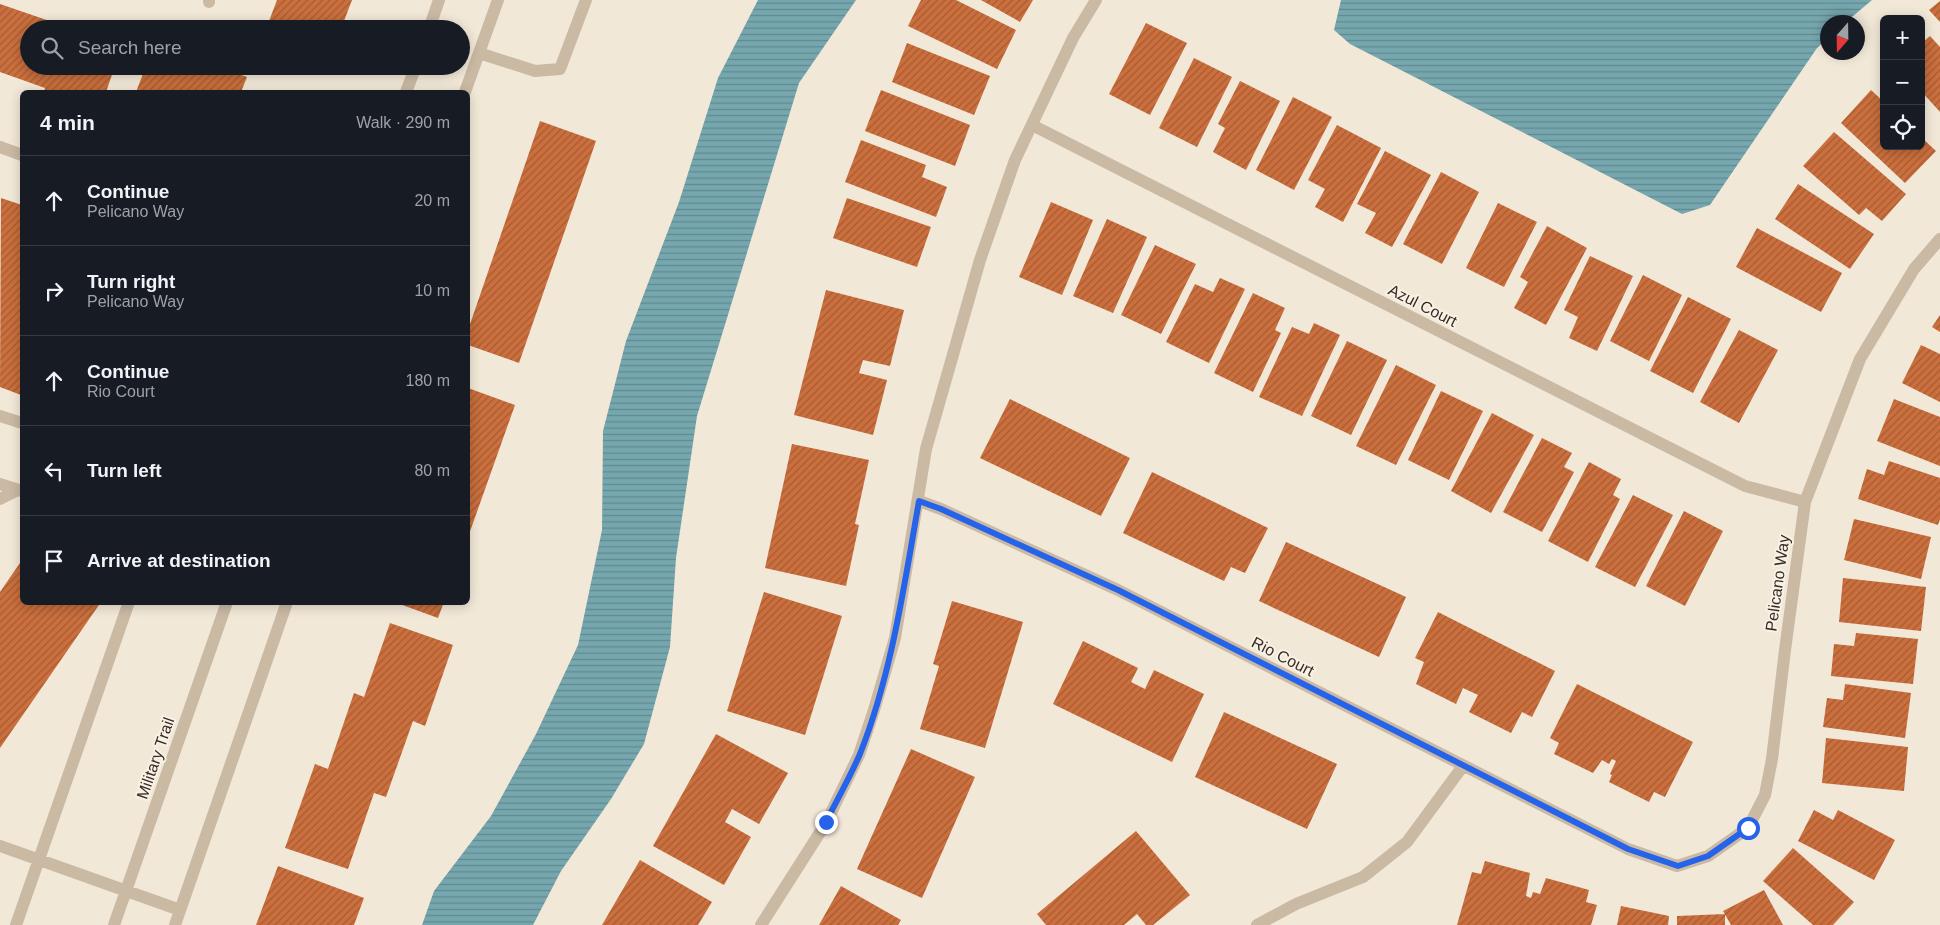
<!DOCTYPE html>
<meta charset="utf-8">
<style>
:root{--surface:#171b24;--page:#20242c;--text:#f1f3f6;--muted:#9ea1a6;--line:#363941}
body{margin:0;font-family:Arial,sans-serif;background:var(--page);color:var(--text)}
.controls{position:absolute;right:15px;top:15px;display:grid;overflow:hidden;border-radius:8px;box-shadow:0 2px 12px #0003}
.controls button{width:45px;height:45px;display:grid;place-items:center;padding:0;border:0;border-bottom:1px solid var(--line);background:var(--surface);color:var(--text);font:25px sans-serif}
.compass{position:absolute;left:1820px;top:15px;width:45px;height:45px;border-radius:50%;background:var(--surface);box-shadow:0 2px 12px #0003;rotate:200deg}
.stop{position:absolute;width:15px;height:15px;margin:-11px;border:4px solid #2563eb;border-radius:50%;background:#fff}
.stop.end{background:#2563eb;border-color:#fff;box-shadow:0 1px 5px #0008}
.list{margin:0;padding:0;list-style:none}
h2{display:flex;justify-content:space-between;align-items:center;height:65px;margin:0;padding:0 20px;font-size:21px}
h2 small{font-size:16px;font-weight:400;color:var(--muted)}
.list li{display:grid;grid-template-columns:32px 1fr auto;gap:15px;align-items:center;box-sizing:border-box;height:90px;padding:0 20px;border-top:1px solid var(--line)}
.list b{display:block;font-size:19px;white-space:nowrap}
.list p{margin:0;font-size:16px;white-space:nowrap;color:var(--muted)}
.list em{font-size:16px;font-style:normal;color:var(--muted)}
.icon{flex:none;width:28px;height:28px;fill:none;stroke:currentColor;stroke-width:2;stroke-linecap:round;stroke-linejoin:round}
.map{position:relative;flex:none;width:1940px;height:925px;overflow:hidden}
.search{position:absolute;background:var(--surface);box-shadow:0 2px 12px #0003;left:20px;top:20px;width:450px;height:55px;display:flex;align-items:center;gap:12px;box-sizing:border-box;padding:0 18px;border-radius:28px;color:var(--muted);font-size:19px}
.panel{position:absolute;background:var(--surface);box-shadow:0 2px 12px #0003;left:20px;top:90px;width:450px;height:515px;border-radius:8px}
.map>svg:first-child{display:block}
.water{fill:url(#water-rules)}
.building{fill:url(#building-hatch)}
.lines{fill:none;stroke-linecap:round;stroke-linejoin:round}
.minor{stroke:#cab9a3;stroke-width:12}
.route{stroke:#2563eb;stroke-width:6}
.labels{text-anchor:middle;stroke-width:4;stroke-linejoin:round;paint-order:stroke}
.street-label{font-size:16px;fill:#352c26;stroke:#f9f2e4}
</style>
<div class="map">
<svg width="1940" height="925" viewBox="0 0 1940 925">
<defs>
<pattern id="water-rules" width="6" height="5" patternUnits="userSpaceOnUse" patternTransform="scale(1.25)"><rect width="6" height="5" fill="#76a7af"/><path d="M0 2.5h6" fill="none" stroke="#62888e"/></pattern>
<pattern id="building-hatch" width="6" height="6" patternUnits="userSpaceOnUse" patternTransform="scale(1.25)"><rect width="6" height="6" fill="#ca6f3d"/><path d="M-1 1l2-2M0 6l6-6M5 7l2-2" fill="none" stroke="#a55b33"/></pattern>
</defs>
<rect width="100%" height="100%" fill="#f2e8d8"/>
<path class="water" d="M 758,0 L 856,0 L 799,83 L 697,416 L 676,558 L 670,647 L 644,744 L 611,799 L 561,871 L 533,925 L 422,925 L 434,891 L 491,816 L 536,734 L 578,645 L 602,530 L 603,431 L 626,341 L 679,202 L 718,78 Z
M 1341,0 L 1872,0 L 1846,22 L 1828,22 L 1827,39 L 1817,48 L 1710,205 L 1682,214 L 1350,44 L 1334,30 Z"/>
<path class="building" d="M 277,0 L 352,0 L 344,21 L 353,24 L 351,29 L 266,29 Z
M 921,0 L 956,0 L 1016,30 L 997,69 L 908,26 Z
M 981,0 L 1033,0 L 1020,22 Z
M 1940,1 L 1940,22 L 1929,10 Z
M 0,4 L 70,28 L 29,29 L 29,66 L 115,66 L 106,92 L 44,92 L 45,88 L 0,72 Z
M 1146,23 L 1187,43 L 1150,115 L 1109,94 Z
M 1930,36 L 1940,47 L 1940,112 L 1921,91 L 1921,44 Z
M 907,43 L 990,76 L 974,115 L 892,82 Z
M 1194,58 L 1232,77 L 1197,147 L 1159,128 Z
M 146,66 L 217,66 L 247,77 L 241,92 L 136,92 Z
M 1240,81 L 1280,101 L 1246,170 L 1213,152 L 1225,128 L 1218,124 Z
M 881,90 L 970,125 L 955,166 L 865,131 Z
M 1871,90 L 1884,102 L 1884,146 L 1921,146 L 1921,137 L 1936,151 L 1905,183 L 1841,123 Z
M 1293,97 L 1332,117 L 1294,190 L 1256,170 Z
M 540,121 L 596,141 L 519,363 L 468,345 L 468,330 Z
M 1337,125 L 1381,148 L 1343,222 L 1315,207 L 1325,189 L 1308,180 Z
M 1834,132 L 1906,194 L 1882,221 L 1866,208 L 1859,215 L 1803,166 Z
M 861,140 L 926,165 L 922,177 L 947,187 L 936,217 L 845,182 Z
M 1385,151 L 1431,175 L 1392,247 L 1365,233 L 1376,213 L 1357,204 Z
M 1441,172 L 1479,192 L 1442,264 L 1403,244 Z
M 1798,184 L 1874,234 L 1850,269 L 1775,219 Z
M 1,198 L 22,205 L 22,389 L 21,395 L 0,387 Z
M 847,198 L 931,227 L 917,267 L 833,238 Z
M 1051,202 L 1093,220 L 1062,295 L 1019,277 Z
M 1498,203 L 1537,222 L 1504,287 L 1466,268 Z
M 1107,219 L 1147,237 L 1113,313 L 1073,296 Z
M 1547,226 L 1587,248 L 1546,325 L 1514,308 L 1528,282 L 1520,277 Z
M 1757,228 L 1842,273 L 1821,312 L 1736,267 Z
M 1155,245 L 1196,264 L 1161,334 L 1121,315 Z
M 1590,256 L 1633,276 L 1597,351 L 1569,338 L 1578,317 L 1564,310 Z
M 1643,275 L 1682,295 L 1649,361 L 1610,341 Z
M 1220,278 L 1245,289 L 1209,363 L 1166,342 L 1195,284 L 1213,292 Z
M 826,290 L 904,310 L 890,366 L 863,360 L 859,373 L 887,380 L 873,435 L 794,415 Z
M 1253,293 L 1285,308 L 1275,330 L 1281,333 L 1253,392 L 1214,373 Z
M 1688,297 L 1731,319 L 1693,393 L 1650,371 Z
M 1940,315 L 1940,332 L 1932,327 Z
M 1314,323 L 1340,335 L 1302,416 L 1259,397 L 1292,327 L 1309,334 Z
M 1739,330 L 1778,350 L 1739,423 L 1700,402 Z
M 1347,341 L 1387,360 L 1351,435 L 1311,416 Z
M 1921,345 L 1940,354 L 1940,402 L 1902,383 Z
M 1396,365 L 1436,385 L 1396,465 L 1356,446 Z
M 468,388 L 515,405 L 468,537 Z
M 1441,391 L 1483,411 L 1449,480 L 1408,460 Z
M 1010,399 L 1130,458 L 1101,516 L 980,458 Z
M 1894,399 L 1940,417 L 1940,466 L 1877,441 Z
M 1492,413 L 1534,435 L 1491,513 L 1451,491 Z
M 1542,438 L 1572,453 L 1564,467 L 1574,472 L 1542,532 L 1503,512 Z
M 792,444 L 869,460 L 855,524 L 859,525 L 846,586 L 765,568 Z
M 1889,461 L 1940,478 L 1940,519 L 1938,525 L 1858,499 L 1867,469 L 1884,475 Z
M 1589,462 L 1621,479 L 1613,495 L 1620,499 L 1588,562 L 1548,541 Z
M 1152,472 L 1268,528 L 1245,573 L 1231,567 L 1224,581 L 1123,533 Z
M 1633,495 L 1673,515 L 1635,587 L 1595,567 Z
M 1684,511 L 1723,531 L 1685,606 L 1646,586 Z
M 1854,519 L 1931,537 L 1921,579 L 1844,560 Z
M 1286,542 L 1406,597 L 1379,657 L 1259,601 Z
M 22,560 L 22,602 L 101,602 L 0,748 L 0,592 Z
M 1843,578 L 1926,587 L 1921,631 L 1839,622 Z
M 764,592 L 842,616 L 805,735 L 727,711 Z
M 952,601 L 1023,622 L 985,748 L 920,729 L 939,666 L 933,664 Z
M 394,602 L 444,602 L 438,618 Z
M 1438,612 L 1555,671 L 1532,717 L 1522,712 L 1511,733 L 1469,712 L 1478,695 L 1463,688 L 1456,704 L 1416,684 L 1424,662 L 1415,658 Z
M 390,623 L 453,645 L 425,726 L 413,721 L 386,797 L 374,793 L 348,869 L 285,848 L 315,764 L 328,769 L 354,693 L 364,697 Z
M 1856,633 L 1918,639 L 1913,684 L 1831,676 L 1834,644 L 1854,646 Z
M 1083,641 L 1138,668 L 1131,682 L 1145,689 L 1154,670 L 1204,694 L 1172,762 L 1053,704 Z
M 1577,684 L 1693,742 L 1665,797 L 1654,792 L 1649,802 L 1609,782 L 1612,775 L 1610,774 L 1616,761 L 1612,759 L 1609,764 L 1602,760 L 1593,773 L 1554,754 L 1559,743 L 1550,738 Z
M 1845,684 L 1911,693 L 1905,738 L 1823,727 L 1827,698 L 1843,700 Z
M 1224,712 L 1337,764 L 1307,829 L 1195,777 Z
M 716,734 L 788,773 L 759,824 L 732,809 L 725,822 L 751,837 L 724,885 L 653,846 Z
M 1826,738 L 1908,747 L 1904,791 L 1822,783 Z
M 911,749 L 975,777 L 922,898 L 857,869 Z
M 1814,810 L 1833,820 L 1838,810 L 1895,840 L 1874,880 L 1798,841 Z
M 1136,831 L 1190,895 L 1153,925 L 1146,925 L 1137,914 L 1124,925 L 1046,925 L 1037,914 Z
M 1793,848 L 1854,902 L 1833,925 L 1813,925 L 1763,881 Z
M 640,860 L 712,902 L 698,925 L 602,925 Z
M 1485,861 L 1530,873 L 1526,896 L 1531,898 L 1533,892 L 1540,894 L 1546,878 L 1589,890 L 1586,902 L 1597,905 L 1591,925 L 1457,925 L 1472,872 L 1481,874 Z
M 278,866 L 364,898 L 354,925 L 256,925 Z
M 841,886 L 901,920 L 898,925 L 819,925 Z
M 1764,890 L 1783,925 L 1731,925 L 1723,911 Z
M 1621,906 L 1669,916 L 1668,925 L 1617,925 Z
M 1725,914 L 1725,925 L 1677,925 L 1677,916 Z"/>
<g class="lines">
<path class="minor" d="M 209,2 L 209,0
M 429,29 L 439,0
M 479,53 L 535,71 L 560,69 L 586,0
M 406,92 L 416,66
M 465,92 L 498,0
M 1032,125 L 1745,486 L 1805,502
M 0,147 L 22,155
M 0,416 L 22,423
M 0,484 L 22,491
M 0,499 L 18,490
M 919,501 L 941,509 L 1118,590 L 1628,849 L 1677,866 L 1708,856 L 1748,828 L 1765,795 L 1772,759 L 1785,650 L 1805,502 L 1860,359 L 1914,269 L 1940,239
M 0,846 L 180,910
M 16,925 L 129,602
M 114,925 L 227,602
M 175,925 L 287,602
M 761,925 L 826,823 L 859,755 L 874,710 L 895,638 L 926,449 L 980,260 L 1015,160 L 1073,38 L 1096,0
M 1257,925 L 1296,904 L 1363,877 L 1407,842 L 1463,766"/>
</g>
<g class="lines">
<path class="route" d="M 826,822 C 837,800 850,777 860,754 C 892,673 904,586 919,501 L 941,509 L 1118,590 L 1628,849 L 1678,866 L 1708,856 L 1748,828"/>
</g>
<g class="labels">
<g class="street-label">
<text transform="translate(1423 305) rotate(27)" y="6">Azul Court</text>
<text transform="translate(1777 583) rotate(-82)" y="6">Pelicano Way</text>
<text transform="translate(1283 656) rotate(27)" y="6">Rio Court</text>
<text transform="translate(155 758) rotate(-71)" y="6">Military Trail</text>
</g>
</g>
</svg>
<div class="controls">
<button>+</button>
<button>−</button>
<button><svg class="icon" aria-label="locate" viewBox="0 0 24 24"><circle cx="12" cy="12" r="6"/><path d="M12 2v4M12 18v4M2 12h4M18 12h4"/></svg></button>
</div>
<svg class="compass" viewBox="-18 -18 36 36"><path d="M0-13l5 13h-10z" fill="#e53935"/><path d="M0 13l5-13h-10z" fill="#9ea1a6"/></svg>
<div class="stop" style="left:1748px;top:828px"></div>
<div class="stop end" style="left:826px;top:822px"></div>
<div class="search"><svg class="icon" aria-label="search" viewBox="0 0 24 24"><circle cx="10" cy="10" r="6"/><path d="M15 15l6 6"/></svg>Search here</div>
<section class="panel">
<h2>4 min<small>Walk · 290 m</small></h2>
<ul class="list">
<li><svg class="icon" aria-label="ahead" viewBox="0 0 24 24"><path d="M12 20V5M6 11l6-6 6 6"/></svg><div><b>Continue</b><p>Pelicano Way</p></div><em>20 m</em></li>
<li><svg class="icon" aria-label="right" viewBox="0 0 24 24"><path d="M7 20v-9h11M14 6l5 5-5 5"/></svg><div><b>Turn right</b><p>Pelicano Way</p></div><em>10 m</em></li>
<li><svg class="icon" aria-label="ahead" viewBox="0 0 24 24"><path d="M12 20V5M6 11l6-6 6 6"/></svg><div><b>Continue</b><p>Rio Court</p></div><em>180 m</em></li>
<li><svg class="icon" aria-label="left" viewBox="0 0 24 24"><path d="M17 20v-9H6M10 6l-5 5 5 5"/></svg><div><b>Turn left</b></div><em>80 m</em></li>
<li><svg class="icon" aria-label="arrive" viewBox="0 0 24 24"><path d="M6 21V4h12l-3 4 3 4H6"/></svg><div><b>Arrive at destination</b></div></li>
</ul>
</section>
</div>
